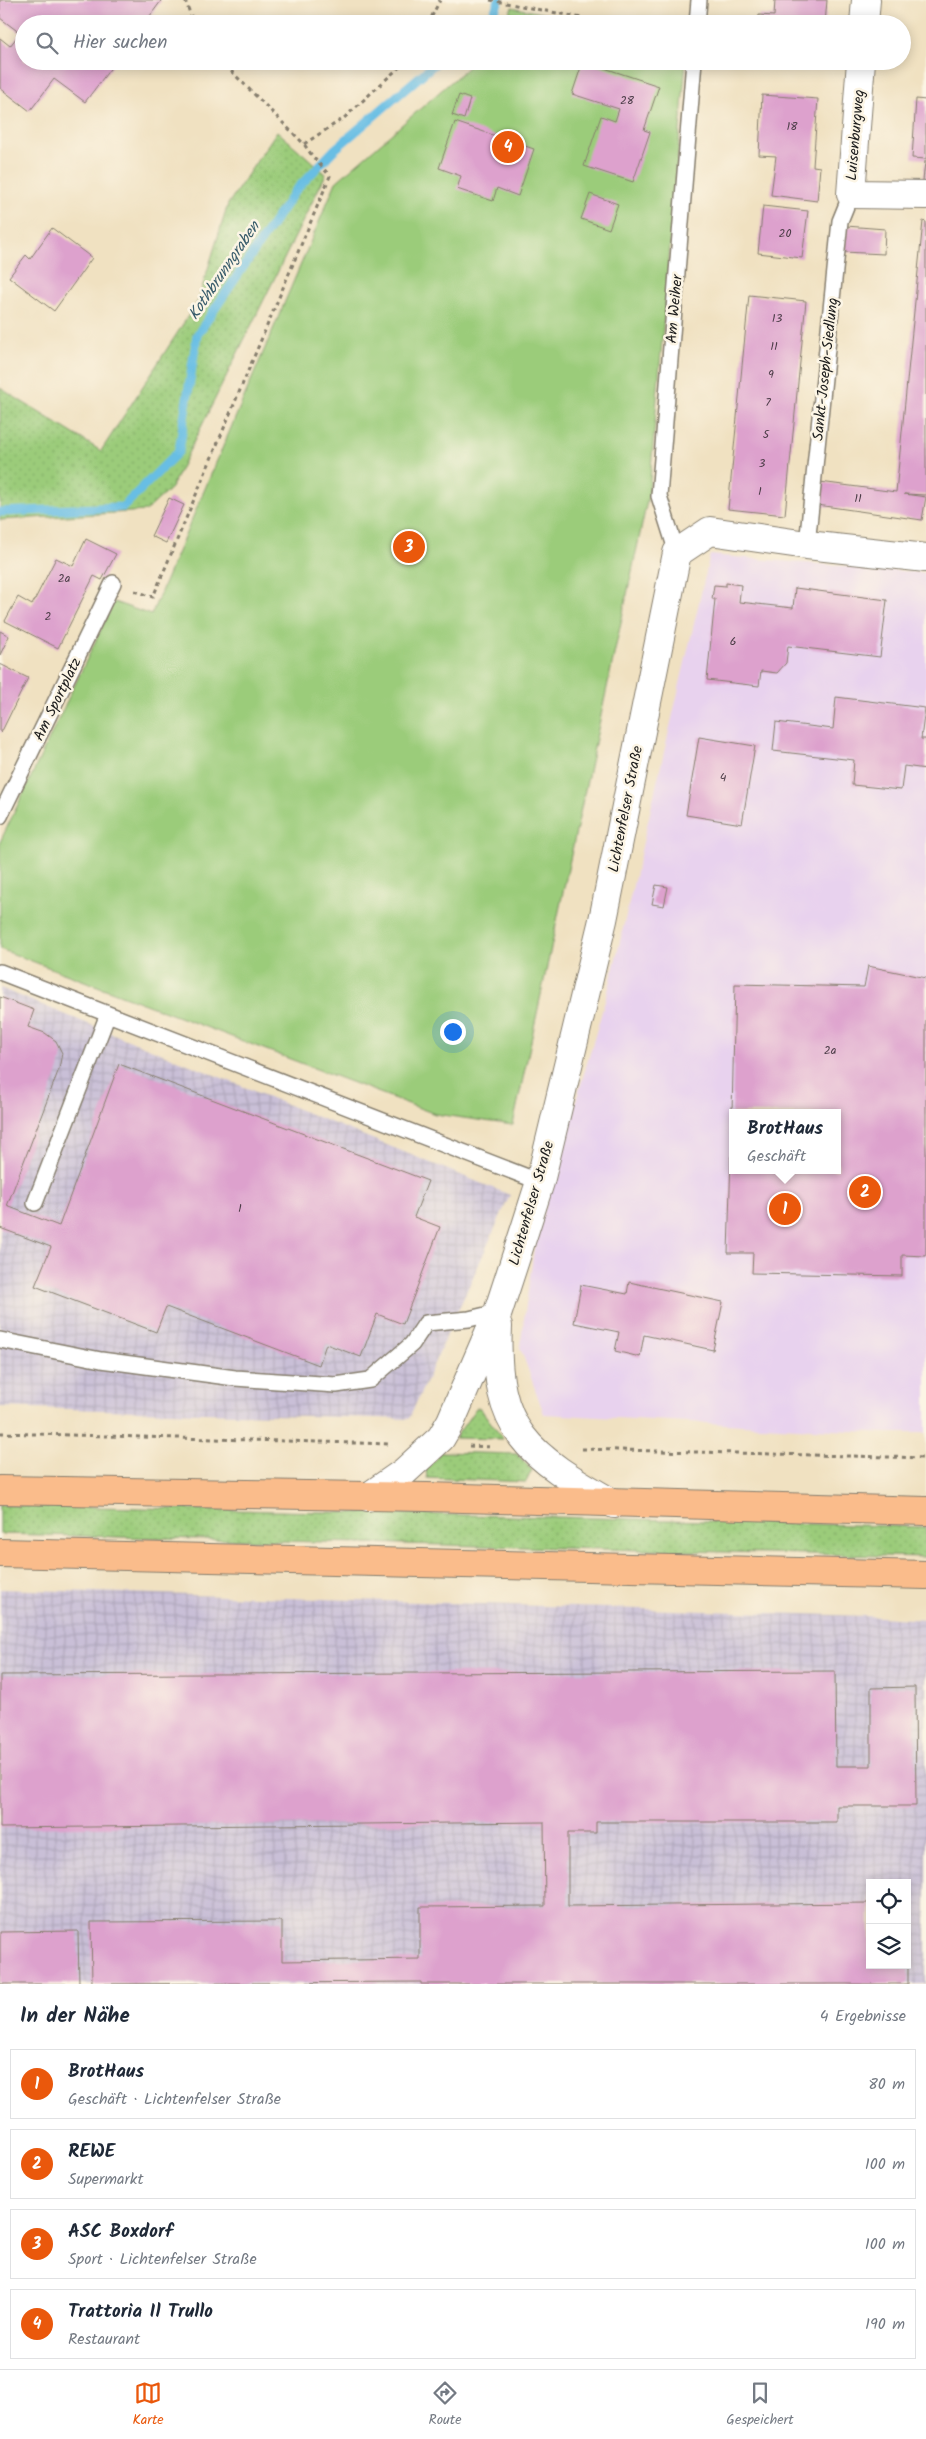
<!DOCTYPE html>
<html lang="de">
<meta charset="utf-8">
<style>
:root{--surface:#fff;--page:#f2f2f3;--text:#1f2937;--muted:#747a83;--line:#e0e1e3;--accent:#ea580c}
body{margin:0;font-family:Kalam,sans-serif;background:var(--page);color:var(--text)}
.controls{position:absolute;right:15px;bottom:15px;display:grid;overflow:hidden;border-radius:0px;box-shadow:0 2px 12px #0003}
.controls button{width:45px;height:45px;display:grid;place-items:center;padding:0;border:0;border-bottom:1px solid var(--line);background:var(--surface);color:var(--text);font:25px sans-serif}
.you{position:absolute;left:452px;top:1031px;width:18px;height:18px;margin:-12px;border:4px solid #fff;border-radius:50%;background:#1a73e8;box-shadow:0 0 0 8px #1a73e833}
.badge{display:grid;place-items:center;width:32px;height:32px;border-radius:50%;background:var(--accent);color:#fff;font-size:16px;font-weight:700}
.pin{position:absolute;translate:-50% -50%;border:2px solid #fff;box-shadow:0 1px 5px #0006}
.popup{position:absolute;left:729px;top:1109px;width:112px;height:65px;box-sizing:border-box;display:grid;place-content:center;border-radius:0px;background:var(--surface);filter:drop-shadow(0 1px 4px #0005);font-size:16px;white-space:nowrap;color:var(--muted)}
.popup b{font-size:19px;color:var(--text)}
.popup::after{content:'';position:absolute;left:50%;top:100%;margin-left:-10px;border:10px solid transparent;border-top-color:var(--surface)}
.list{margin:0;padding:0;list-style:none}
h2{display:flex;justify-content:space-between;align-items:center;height:65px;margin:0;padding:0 20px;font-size:21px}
h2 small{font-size:16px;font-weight:400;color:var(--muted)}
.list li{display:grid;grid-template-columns:32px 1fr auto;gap:15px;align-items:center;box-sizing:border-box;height:70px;margin:0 10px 10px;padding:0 10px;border:1px solid var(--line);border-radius:0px}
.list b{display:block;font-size:19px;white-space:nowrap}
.list p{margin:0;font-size:16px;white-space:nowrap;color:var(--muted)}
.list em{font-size:16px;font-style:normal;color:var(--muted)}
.icon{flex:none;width:28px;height:28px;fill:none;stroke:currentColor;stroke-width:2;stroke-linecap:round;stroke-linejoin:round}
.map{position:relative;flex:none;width:926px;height:1984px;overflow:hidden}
.search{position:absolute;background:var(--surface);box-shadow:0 2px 12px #0003;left:15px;right:15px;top:15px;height:55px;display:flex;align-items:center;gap:12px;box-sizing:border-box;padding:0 18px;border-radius:28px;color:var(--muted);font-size:19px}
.sheet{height:385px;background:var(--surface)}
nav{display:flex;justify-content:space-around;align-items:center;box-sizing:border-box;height:70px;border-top:1px solid var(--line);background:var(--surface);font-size:14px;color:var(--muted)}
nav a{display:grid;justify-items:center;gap:2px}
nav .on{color:var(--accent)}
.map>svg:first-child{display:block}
.built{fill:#e8d2ee;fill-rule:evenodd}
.industrial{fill:url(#industrial-grid);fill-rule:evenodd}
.grass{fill:url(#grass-dots);stroke:#5c744b}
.pitch{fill:#9bcc7a;stroke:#5c744b}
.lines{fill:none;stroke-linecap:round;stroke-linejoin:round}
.stream{stroke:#67bee4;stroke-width:9}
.building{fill:#dda1cd}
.service-casing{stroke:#867e6e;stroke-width:18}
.minor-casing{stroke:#867e6e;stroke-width:30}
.primary-casing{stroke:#867e6e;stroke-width:30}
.path{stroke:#867e6e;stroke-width:3;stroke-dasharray:4 4;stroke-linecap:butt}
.service{stroke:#fff;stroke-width:15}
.minor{stroke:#fff;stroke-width:28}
.primary{stroke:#fabc8b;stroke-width:28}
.labels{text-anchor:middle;stroke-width:5;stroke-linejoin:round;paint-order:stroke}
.number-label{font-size:12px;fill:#4c3d48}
.street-label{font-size:15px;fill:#1c1c1c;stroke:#fcf5e5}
.water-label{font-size:16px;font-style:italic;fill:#3a5d6c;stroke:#fcf5e5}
</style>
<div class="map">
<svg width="926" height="1984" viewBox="0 0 926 1984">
<defs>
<pattern id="industrial-grid" width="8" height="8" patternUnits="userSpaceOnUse" patternTransform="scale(1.25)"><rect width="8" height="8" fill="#c9bfd7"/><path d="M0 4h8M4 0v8" fill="none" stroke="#aca4b8"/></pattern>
<pattern id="grass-dots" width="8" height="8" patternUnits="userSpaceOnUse" patternTransform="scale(1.25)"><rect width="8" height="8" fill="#9bcc7a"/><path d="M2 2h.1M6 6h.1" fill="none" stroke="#85af69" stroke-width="1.8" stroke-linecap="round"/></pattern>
</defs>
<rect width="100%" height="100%" fill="#fcf5e5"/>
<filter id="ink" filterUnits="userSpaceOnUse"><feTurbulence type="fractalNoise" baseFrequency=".02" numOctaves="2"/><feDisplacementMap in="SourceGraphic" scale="10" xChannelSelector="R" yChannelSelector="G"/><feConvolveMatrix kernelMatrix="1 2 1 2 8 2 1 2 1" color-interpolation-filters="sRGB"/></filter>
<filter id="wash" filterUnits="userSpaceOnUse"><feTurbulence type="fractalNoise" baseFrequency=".0096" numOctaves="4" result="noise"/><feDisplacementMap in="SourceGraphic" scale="20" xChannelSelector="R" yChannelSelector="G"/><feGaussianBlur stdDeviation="1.12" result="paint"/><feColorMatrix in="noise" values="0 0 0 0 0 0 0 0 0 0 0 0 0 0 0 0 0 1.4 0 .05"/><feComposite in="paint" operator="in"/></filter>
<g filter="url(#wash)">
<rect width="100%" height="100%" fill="#f0e1c1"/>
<path class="built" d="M 710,555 L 926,573 L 926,1433 L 887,1433 L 544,1414 L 520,1347 L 535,1242 L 610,984 ZM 732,1113 L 838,1113 L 838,1170 L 732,1170 Z"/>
<path class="industrial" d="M 0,988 L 510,1195 L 409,1419 L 0,1407 Z
M 0,1589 L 865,1616 L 926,1620 L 926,1984 L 0,1984 ZM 870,1883 L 907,1883 L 907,1965 L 870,1965 Z"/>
<path class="grass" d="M 277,131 L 326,174 L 171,488 L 146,511 L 0,520 L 0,388 L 101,451 L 198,301 L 228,204 Z
M 476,1408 L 480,1408 L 503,1439 L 455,1438 Z
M 441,1452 L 517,1454 L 532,1470 L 526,1482 L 427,1478 L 426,1470 Z
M 0,1505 L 555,1517 L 926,1527 L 926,1557 L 0,1534 Z"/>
<path class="pitch" d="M 512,7 L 593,24 L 505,24 Z
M 475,61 L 686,61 L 649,492 L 513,1125 L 435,1114 L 0,949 L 0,842 L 114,602 L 151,615 L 336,182 Z"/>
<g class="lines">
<path class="stream" d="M 487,24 L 491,21 L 499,0
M 0,512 L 123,507 L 179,451 L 197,335 L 295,191 L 334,150 L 438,61"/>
</g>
<g id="blocks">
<path class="building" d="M 0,0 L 160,0 L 161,1 L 144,24 L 24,24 L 24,61 L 116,61 L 85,102 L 54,79 L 30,111 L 0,88 L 0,38 L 10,46 L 20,33 L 0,18 Z
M 775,0 L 827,0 L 825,24 L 758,24 L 759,15 L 774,16 Z
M 522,16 L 550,23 L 550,24 L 520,24 Z
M 583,61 L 659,86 L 644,130 L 650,132 L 633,182 L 584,166 L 601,116 L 615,121 L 619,109 L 572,94 Z
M 459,95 L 470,99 L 464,119 L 452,115 Z
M 762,95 L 818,99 L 813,166 L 820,167 L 817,201 L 771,195 L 776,156 L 759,155 Z
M 916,99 L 926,100 L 926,159 L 912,158 Z
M 455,122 L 534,149 L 518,196 L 497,188 L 493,201 L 457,189 L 461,176 L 439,168 Z
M 925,161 L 926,161 L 926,181 L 923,181 Z
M 590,194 L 618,204 L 609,229 L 581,219 Z
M 763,206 L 808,211 L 802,258 L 758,253 Z
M 923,221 L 926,222 L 926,495 L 904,494 L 926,497 L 922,520 L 817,505 L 820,482 L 896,492 Z
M 846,226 L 885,229 L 884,254 L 844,252 Z
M 52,228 L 92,258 L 54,311 L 9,277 L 26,255 L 30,259 Z
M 749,295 L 806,301 L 785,515 L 728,509 Z
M 169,498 L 184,505 L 166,543 L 151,536 Z
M 86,539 L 116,554 L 102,580 L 94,576 L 58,648 L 5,621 L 18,597 L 32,605 L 56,558 L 73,566 Z
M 726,583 L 741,585 L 739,602 L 793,608 L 795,588 L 887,600 L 880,657 L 788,646 L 786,663 L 777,673 L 761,671 L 759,686 L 707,680 L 715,599 L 712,599 L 714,585 L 726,586 Z
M 0,631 L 9,636 L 0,655 Z
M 0,664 L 28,678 L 1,733 L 0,732 Z
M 836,697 L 925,708 L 921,739 L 926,739 L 926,769 L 904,766 L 901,790 L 852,785 L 854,760 L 773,751 L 776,722 L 833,729 Z
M 699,737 L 755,746 L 742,824 L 686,815 Z
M 656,885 L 668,887 L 664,906 L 652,904 Z
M 868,966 L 926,978 L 926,1256 L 902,1255 L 902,1276 L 752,1273 L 753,1253 L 728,1253 L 731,1156 L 732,1170 L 838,1170 L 838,1113 L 732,1113 L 735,984 L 864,987 Z
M 0,997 L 34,1010 L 28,1027 L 45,1033 L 56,1041 L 62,1053 L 59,1069 L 7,1206 L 59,1226 L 119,1064 L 428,1181 L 414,1217 L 440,1227 L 403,1324 L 377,1314 L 361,1357 L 326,1344 L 319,1365 L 166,1307 L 156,1332 L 35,1286 L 51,1247 L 0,1228 Z
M 629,1282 L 723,1302 L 713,1350 L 644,1335 L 640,1357 L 615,1351 L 619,1332 L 574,1323 L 581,1285 L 627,1294 Z
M 835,1671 L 836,1766 L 871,1766 L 871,1688 L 915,1687 L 916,1806 L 837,1806 L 837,1822 L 596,1822 L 596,1833 L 568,1833 L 568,1906 L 870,1903 L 870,1965 L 908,1965 L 908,1984 L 421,1984 L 421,1982 L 92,1984 L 91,1922 L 282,1921 L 282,1961 L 420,1959 L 420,1907 L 545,1906 L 544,1822 L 0,1828 L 0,1675 Z
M 78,1931 L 79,1984 L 0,1984 L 0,1932 Z"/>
</g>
</g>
<g filter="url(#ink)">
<use href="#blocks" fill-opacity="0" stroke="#867e6e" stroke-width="1"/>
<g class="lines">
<g class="service-casing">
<path id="service" d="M 697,24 L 699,0
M 807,545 L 840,221 L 851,194
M 677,553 L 659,496 L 694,61
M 0,816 L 113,583
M 0,972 L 540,1182
M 35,1203 L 108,1014
M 0,1340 L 101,1360 L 235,1378 L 336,1385 L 370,1380 L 412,1344 L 426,1323 L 469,1319 L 498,1312"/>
</g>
<g class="minor-casing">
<path id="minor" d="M 864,24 L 866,0
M 861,61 L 851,194 L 926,195
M 498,1326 C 493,1432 528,1455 614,1504
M 368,1497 L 404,1472 L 441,1438 L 451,1421 L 498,1312 L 525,1229 L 540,1182 L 603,920 L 677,553 L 710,531 L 807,545 L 926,558"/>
</g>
<g class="primary-casing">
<path id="primary" d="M 0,1490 L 427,1497 L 926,1511
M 0,1553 L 926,1575"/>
</g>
<path class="path" d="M 185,0 L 194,24
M 490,0 L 613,24
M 428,24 L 440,0
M 304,144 L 344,118 L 406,61
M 135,591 L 153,597 L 330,176 L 313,157 L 304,144 L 221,61
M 0,1433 L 391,1444
M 469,1446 L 493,1447
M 582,1449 L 926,1458"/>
<use href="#service" class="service"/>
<use href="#minor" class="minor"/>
<use href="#primary" class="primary"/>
</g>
</g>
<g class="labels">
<g class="number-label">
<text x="627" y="104">28</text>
<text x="792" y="130">18</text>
<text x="785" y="237">20</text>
<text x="777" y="322">13</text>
<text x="774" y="350">11</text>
<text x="771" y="378">9</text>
<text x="768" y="406">7</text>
<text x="766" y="438">5</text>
<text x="762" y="467">3</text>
<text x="760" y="495">1</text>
<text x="858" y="502">11</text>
<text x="64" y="582">2a</text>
<text x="48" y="620">2</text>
<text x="733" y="645">6</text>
<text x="723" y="781">4</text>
<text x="830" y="1054">2a</text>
<text x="240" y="1212">1</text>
</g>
<g class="street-label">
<text transform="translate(855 135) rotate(-85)" y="5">Luisenburgweg</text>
<text transform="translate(674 309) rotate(-85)" y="5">Am Weiher</text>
<text transform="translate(825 369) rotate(-84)" y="5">Sankt-Joseph-Siedlung</text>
<text transform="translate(57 699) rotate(-64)" y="5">Am Sportplatz</text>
<text transform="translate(625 809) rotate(-79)" y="5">Lichtenfelser Straße</text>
<text transform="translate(531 1203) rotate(-74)" y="5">Lichtenfelser Straße</text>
</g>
<g class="water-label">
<text transform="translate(223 270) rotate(-56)" y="6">Kothbrunngraben</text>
</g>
</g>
</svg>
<div class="controls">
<button><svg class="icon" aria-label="locate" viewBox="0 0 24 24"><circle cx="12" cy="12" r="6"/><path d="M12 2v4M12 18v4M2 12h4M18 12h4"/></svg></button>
<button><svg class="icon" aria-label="layers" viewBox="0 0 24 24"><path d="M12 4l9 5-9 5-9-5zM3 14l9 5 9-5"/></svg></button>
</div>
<div class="you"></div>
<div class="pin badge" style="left:785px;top:1209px">1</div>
<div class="popup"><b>BrotHaus</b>Geschäft</div>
<div class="pin badge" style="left:865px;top:1192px">2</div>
<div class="pin badge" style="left:409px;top:547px">3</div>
<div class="pin badge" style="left:508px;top:147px">4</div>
<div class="search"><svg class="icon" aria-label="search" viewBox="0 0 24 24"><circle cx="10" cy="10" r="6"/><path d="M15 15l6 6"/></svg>Hier suchen</div>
</div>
<section class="sheet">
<h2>In der Nähe<small>4 Ergebnisse</small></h2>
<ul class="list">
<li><span class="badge">1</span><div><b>BrotHaus</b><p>Geschäft · Lichtenfelser Straße</p></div><em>80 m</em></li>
<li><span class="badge">2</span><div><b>REWE</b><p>Supermarkt</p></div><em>100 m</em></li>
<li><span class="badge">3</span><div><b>ASC Boxdorf</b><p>Sport · Lichtenfelser Straße</p></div><em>100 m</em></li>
<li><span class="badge">4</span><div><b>Trattoria Il Trullo</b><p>Restaurant</p></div><em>190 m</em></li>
</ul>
</section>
<nav>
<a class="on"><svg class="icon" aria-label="map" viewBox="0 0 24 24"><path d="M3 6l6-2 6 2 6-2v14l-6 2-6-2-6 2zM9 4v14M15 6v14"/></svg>Karte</a>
<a><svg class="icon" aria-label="directions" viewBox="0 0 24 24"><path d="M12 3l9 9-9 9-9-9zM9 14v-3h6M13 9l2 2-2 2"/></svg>Route</a>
<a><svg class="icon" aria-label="saved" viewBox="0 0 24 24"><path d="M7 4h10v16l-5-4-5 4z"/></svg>Gespeichert</a>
</nav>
